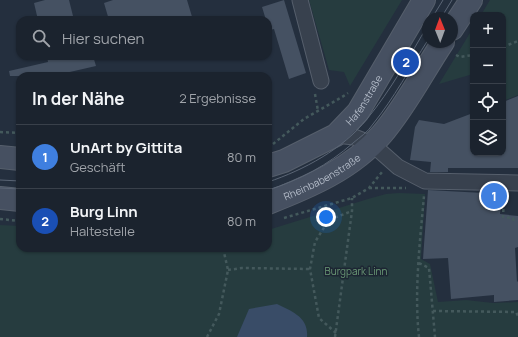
<!DOCTYPE html>
<html lang="de">
<meta charset="utf-8">
<style>
:root{--surface:#1b232e;--page:#282f3a;--text:#f1f3f6;--muted:#a0a4aa;--line:#39404a;--accent:#2563eb}
body{margin:0;font-family:Manrope,sans-serif;background:var(--page);color:var(--text)}
.controls{position:absolute;right:12px;top:12px;display:grid;overflow:hidden;border-radius:8px;box-shadow:0 1px 3px #0004}
.controls button{width:36px;height:36px;display:grid;place-items:center;padding:0;border:0;border-bottom:1px solid var(--line);background:var(--surface);color:var(--text);font:20px sans-serif}
.compass{position:absolute;left:422px;top:12px;width:36px;height:36px;border-radius:50%;background:var(--surface);box-shadow:0 1px 3px #0004;rotate:359deg}
.you{position:absolute;left:326px;top:217px;width:14px;height:14px;margin:-10px;border:3px solid #fff;border-radius:50%;background:#1a73e8;box-shadow:0 0 0 6px #1a73e833}
.badge{display:grid;place-items:center;width:26px;height:26px;border-radius:50%;background:var(--accent);color:#fff;font-size:13px;font-weight:700}
.pin{position:absolute;translate:-50% -50%;border:2px solid #fff;box-shadow:0 1px 4px #0006}
.list{margin:0;padding:0;list-style:none}
h2{display:flex;justify-content:space-between;align-items:center;height:52px;margin:0;padding:0 16px;font-size:17px}
h2 small{font-size:13px;font-weight:400;color:var(--muted)}
.list li{display:grid;grid-template-columns:26px 1fr auto;gap:12px;align-items:center;box-sizing:border-box;height:64px;padding:0 16px;border-top:1px solid var(--line)}
.list b{display:block;font-size:15px;white-space:nowrap}
.list p{margin:0;font-size:13px;white-space:nowrap;color:var(--muted)}
.list em{font-size:13px;font-style:normal;color:var(--muted)}
.icon{flex:none;width:22px;height:22px;fill:none;stroke:currentColor;stroke-width:2;stroke-linecap:round;stroke-linejoin:round}
.map{position:relative;flex:none;width:518px;height:337px;overflow:hidden}
.search{position:absolute;background:var(--surface);box-shadow:0 1px 3px #0004;left:16px;top:16px;width:256px;height:44px;display:flex;align-items:center;gap:10px;box-sizing:border-box;padding:0 14px;border-radius:12px;color:var(--muted);font-size:15px}
.panel{position:absolute;background:var(--surface);box-shadow:0 1px 3px #0004;left:16px;top:72px;width:256px;height:180px;border-radius:12px}
.map>svg:first-child{display:block}
.green{fill:#263c3f}
.water{fill:#394c67}
.building{fill:#455162}
.lines{fill:none;stroke-linecap:round;stroke-linejoin:round}
.minor-casing{stroke:#565f6c;stroke-width:17}
.secondary-casing{stroke:#565f6c;stroke-width:24}
.path{stroke:#44595c;stroke-width:2.5;stroke-dasharray:3 3;stroke-linecap:butt}
.minor{stroke:#38414e;stroke-width:15}
.secondary{stroke:#465061;stroke-width:22}
.tram{stroke:#5a6575;stroke-width:1}
.labels{text-anchor:middle;stroke-width:3;stroke-linejoin:round;paint-order:stroke}
.street-label{font-size:10px;fill:#b4bcc9;stroke:#1d2633}
.park-label{font-size:10px;fill:#6b9a76;stroke:#1d2633}
</style>
<div class="map">
<svg width="518" height="337" viewBox="0 0 518 337">
<rect width="100%" height="100%" fill="#242f3e"/>
<path class="green" d="M 309,0 L 402,0 L 350,86 L 344,72 L 329,70 Z
M 490,0 L 518,0 L 518,95 L 503,101 L 503,15 L 481,15 Z
M 473,28 L 473,74 L 439,84 Z
M 399,193 L 425,194 L 421,259 L 430,264 L 438,302 L 466,300 L 493,303 L 518,302 L 518,337 L 0,337 L 0,225 L 20,226 L 20,248 L 268,248 L 268,230 L 368,199 L 386,194 Z"/>
<path class="water" d="M 277,304 C 291,311 309,317 307,337 L 237,337 L 249,309 Z"/>
<path class="building" d="M 45,0 L 69,0 L 74,20 L 38,20 L 34,3 Z
M 113,0 L 187,0 L 193,20 L 109,20 L 104,3 Z
M 284,0 L 306,73 L 289,79 L 274,29 L 270,30 L 268,20 L 266,20 L 262,7 Z
M 47,56 L 93,56 L 96,66 L 61,74 L 62,76 L 10,76 L 9,71 L 48,62 Z
M 518,96 L 518,168 L 448,168 L 448,172 L 430,172 L 431,162 L 410,160 L 415,127 L 419,120 L 444,124 L 473,113 L 473,153 L 503,153 L 503,102 Z
M 428,190 L 502,194 L 500,214 L 518,216 L 518,247 L 515,248 L 517,282 L 518,281 L 518,300 L 494,302 L 494,295 L 451,299 L 448,258 L 423,259 Z"/>
<g class="lines">
<g class="minor-casing">
<path id="minor" d="M 300,0 L 321,81
M 336,135 L 354,137 L 372,144 L 398,167 L 425,181 L 518,183"/>
</g>
<g class="secondary-casing">
<g id="secondary">
<path d="M 452,29 L 471,0"/>
<path d="M 0,157 L 20,159"/>
<path id="s1" d="M 268,166 L 284,161 L 336,135 L 358,112 L 424,0"/>
<path d="M 0,198 L 20,200"/>
<path id="s2" d="M 268,203 C 309,187 352,169 382,134 C 406,106 423,72 443,42"/>
</g>
</g>
<path class="path" d="M 503,47 L 518,41
M 456,55 L 460,57 L 473,55
M 315,94 L 318,111
M 0,132 L 20,133
M 273,144 L 304,119 L 342,97 L 348,93
M 369,188 L 406,188
M 504,197 L 503,217 L 513,218 L 514,221
M 284,218 L 352,198 L 369,188 L 382,172
M 0,219 L 20,221
M 419,263 L 429,268 L 435,337
M 228,270 L 242,268 L 310,269
M 433,311 L 516,312 L 518,316
M 336,333 L 319,318 L 310,269 L 315,242 L 325,226 L 334,218 L 352,211
M 207,337 L 219,314 L 228,270 L 223,248
M 335,337 L 352,211 L 352,198
M 419,337 C 414,292 420,241 424,196"/>
<use href="#minor" class="minor"/>
<use href="#secondary" class="secondary"/>
<path class="tram" d="M 432,18 L 443,0
M 441,18 L 452,0
M 0,180 L 20,181
M 268,182 C 304,170 343,149 367,119 C 391,90 409,57 428,25
M 0,188 L 20,189
M 268,190 C 300,180 328,165 353,143 C 360,137 368,132 373,124 C 394,98 410,68 428,40"/>
</g>
<g class="labels">
<g class="street-label">
<text dy="4" stroke="none"><textPath href="#s1" startOffset="120">Hafenstraße</textPath></text>
<text dy="4" stroke="none"><textPath href="#s2" startOffset="60">Rheinbabenstraße</textPath></text>
</g>
<g class="park-label">
<text x="356" y="275">Burgpark Linn</text>
</g>
</g>
</svg>
<div class="controls">
<button>+</button>
<button>−</button>
<button><svg class="icon" aria-label="locate" viewBox="0 0 24 24"><circle cx="12" cy="12" r="6"/><path d="M12 2v4M12 18v4M2 12h4M18 12h4"/></svg></button>
<button><svg class="icon" aria-label="layers" viewBox="0 0 24 24"><path d="M12 4l9 5-9 5-9-5zM3 14l9 5 9-5"/></svg></button>
</div>
<svg class="compass" viewBox="-18 -18 36 36"><path d="M0-13l5 13h-10z" fill="#e53935"/><path d="M0 13l5-13h-10z" fill="#a0a4aa"/></svg>
<div class="you"></div>
<div class="pin badge" style="left:494px;top:196px;background:#3f7fe0">1</div>
<div class="pin badge" style="left:406px;top:62px;background:#1a4fb4">2</div>
<div class="search"><svg class="icon" aria-label="search" viewBox="0 0 24 24"><circle cx="10" cy="10" r="6"/><path d="M15 15l6 6"/></svg>Hier suchen</div>
<section class="panel">
<h2>In der Nähe<small>2 Ergebnisse</small></h2>
<ul class="list">
<li><span class="badge" style="background:#3f7fe0">1</span><div><b>UnArt by Gittita</b><p>Geschäft</p></div><em>80 m</em></li>
<li><span class="badge" style="background:#1a4fb4">2</span><div><b>Burg Linn</b><p>Haltestelle</p></div><em>80 m</em></li>
</ul>
</section>
</div>
